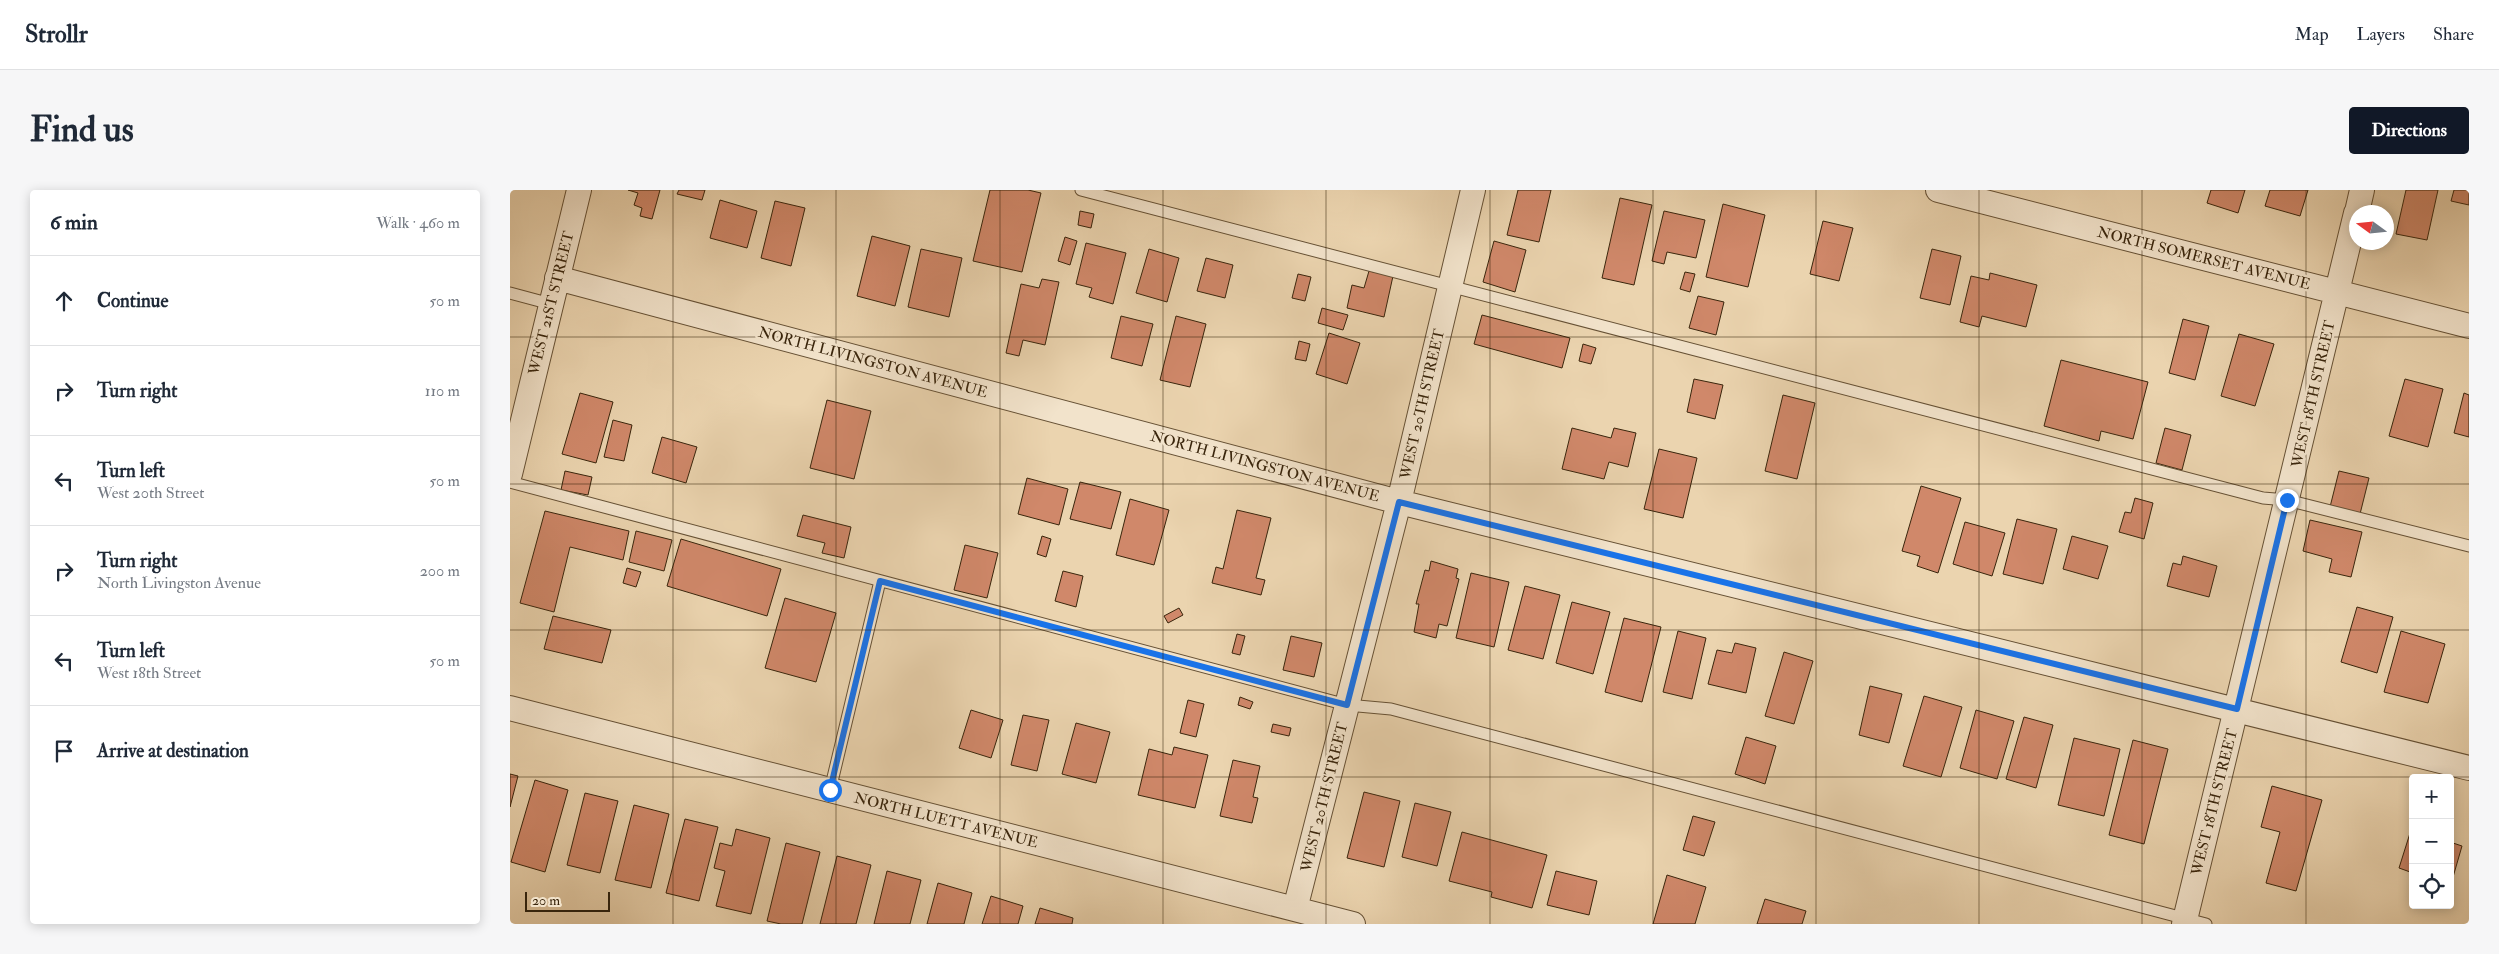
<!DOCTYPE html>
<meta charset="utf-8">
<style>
:root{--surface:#fff;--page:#f6f6f7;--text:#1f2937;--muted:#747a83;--line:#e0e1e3;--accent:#111827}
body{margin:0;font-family:"IM FELL Double Pica",serif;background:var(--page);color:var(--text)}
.controls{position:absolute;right:15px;bottom:15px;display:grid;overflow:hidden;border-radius:5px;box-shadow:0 2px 12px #0003}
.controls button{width:45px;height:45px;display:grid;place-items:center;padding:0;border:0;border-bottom:1px solid var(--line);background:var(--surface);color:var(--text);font:25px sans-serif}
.compass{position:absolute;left:1839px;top:15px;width:45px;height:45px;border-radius:50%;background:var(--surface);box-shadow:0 2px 12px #0003;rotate:285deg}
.scale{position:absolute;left:15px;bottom:12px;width:85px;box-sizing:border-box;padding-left:5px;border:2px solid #39250c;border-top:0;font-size:14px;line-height:18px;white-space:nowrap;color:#39250c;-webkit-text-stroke:4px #f2e3cb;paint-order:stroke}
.stop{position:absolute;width:15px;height:15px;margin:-11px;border:4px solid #1a73e8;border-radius:50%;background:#fff}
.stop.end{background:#1a73e8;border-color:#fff;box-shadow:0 1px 5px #0008}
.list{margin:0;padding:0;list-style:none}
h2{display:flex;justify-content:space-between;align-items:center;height:65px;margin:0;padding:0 20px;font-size:21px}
h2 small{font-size:16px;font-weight:400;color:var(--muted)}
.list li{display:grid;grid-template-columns:32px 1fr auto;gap:15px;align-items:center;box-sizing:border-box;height:90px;padding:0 20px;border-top:1px solid var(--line)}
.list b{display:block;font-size:19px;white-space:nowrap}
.list p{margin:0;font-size:16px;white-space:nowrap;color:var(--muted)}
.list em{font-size:16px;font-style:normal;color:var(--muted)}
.icon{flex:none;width:28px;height:28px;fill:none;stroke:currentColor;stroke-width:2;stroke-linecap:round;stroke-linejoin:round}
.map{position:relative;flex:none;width:1959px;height:734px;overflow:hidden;border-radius:5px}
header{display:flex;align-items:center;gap:30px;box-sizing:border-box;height:70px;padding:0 25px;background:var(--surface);border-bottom:1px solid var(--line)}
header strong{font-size:24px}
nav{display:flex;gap:28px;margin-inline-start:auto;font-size:18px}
.intro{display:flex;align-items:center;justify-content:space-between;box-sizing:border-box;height:120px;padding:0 30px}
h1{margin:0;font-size:35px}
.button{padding:12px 22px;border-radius:5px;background:var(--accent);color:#fff;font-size:18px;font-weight:700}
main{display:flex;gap:30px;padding:0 30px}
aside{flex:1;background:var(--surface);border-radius:5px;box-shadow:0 2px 12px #0003}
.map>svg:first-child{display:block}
.building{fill:#d0886a;stroke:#39250c}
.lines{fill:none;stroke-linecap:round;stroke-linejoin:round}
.lane-casing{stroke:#665135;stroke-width:13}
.street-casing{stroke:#665135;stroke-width:26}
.lane{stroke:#f2e3cb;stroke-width:11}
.street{stroke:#f2e3cb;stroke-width:24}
.route{stroke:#1a73e8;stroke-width:6}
.grid{fill:none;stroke:#39250c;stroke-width:1;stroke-opacity:0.55}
.labels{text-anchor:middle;stroke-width:5;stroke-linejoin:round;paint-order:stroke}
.street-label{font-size:15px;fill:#39250c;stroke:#f2e3cb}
</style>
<header>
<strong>Strollr</strong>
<nav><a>Map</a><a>Layers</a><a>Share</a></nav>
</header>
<div class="intro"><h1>Find us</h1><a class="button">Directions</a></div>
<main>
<aside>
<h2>6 min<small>Walk · 460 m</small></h2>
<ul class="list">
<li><svg class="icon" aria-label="ahead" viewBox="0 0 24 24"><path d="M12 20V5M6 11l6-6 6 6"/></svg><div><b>Continue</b></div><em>50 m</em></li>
<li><svg class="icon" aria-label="right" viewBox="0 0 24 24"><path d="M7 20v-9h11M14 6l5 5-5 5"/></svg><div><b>Turn right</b></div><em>110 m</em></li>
<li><svg class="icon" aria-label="left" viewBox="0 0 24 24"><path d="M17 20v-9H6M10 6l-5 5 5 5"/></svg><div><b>Turn left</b><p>West 20th Street</p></div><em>50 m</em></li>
<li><svg class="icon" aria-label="right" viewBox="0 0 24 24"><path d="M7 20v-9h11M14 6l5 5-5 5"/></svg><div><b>Turn right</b><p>North Livingston Avenue</p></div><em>200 m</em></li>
<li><svg class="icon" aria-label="left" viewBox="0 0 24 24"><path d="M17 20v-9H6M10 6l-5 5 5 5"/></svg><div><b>Turn left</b><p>West 18th Street</p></div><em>50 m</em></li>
<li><svg class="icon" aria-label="arrive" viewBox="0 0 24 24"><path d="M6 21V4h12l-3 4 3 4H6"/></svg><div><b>Arrive at destination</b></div></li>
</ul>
</aside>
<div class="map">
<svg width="1959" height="734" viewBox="0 0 1959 734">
<rect width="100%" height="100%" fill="#ebd4af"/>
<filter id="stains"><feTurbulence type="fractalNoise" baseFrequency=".004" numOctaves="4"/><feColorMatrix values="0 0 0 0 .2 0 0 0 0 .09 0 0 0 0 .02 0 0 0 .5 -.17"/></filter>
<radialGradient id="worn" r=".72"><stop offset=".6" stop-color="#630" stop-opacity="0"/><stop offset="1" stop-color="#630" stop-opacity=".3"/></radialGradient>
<path class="building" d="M 118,0 L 150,0 L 142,29 L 130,26 L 132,18 L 124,15 L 128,3 Z
M 169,0 L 195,0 L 192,10 L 167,4 Z
M 480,0 L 518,0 L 531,3 L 512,82 L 463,71 Z
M 1008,0 L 1041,0 L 1029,52 L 997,45 Z
M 1701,0 L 1735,0 L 1728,23 L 1697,13 Z
M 1760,0 L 1798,0 L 1790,26 L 1755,16 Z
M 1896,0 L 1928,0 L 1917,50 L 1886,44 Z
M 1944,0 L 1959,0 L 1959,15 L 1941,11 Z
M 1110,8 L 1142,15 L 1124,95 L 1092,88 Z
M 210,10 L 247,21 L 237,58 L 200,48 Z
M 265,11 L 295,18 L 281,76 L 251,68 Z
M 1213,14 L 1255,25 L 1238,97 L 1196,87 Z
M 570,21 L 584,24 L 581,38 L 568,35 Z
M 1154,21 L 1195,30 L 1186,68 L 1157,62 L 1154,74 L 1142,71 Z
M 1313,31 L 1343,38 L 1329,91 L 1300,84 Z
M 362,46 L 400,56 L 385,116 L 347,106 Z
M 555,47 L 567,51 L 560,75 L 548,71 Z
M 984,51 L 1016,60 L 1005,102 L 973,92 Z
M 576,53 L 616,63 L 603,114 L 579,107 L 582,98 L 566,94 Z
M 411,59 L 452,68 L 439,127 L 398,117 Z
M 639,59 L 669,68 L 657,112 L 626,103 Z
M 1422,59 L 1451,66 L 1440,115 L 1410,108 Z
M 696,68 L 723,75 L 715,108 L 687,101 Z
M 859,81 L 883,86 L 874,127 L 837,118 L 842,95 L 854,98 Z
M 1175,82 L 1185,84 L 1180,102 L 1170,99 Z
M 1480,83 L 1527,95 L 1516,137 L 1472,126 L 1469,137 L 1450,132 L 1461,86 L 1479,90 Z
M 788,84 L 801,87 L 795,111 L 782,108 Z
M 532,89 L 549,92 L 535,155 L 513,150 L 509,166 L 496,163 L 511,94 L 529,98 Z
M 1188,106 L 1214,112 L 1206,145 L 1179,138 Z
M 812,118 L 838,125 L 833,140 L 808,133 Z
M 972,125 L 1060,148 L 1052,178 L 964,154 Z
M 611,126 L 643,134 L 632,176 L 601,168 Z
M 666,126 L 696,134 L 680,197 L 650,190 Z
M 1673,129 L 1699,136 L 1685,190 L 1659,183 Z
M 819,143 L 850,153 L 837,194 L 806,184 Z
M 1729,144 L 1764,154 L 1745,216 L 1711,206 Z
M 789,151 L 800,154 L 796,171 L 785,169 Z
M 1073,154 L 1086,158 L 1081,174 L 1069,171 Z
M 1551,170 L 1638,192 L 1623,249 L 1591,241 L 1589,251 L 1534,236 Z
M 1184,189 L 1213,195 L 1205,229 L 1177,222 Z
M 1895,189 L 1933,199 L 1918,257 L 1879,246 Z
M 70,203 L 103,212 L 86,273 L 52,264 Z
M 1954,203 L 1959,205 L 1959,247 L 1944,243 Z
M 1273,205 L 1305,213 L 1287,289 L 1255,281 Z
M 317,210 L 361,221 L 344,289 L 300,278 Z
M 103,230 L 122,235 L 114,271 L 94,267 Z
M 1062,238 L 1101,248 L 1104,238 L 1126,243 L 1118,277 L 1099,272 L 1094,289 L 1052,279 Z
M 1655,238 L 1681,245 L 1672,280 L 1646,273 Z
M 152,247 L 187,257 L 176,293 L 142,283 Z
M 1149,259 L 1187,268 L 1173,328 L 1134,319 Z
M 55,281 L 82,287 L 78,305 L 51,300 Z
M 1829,281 L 1859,288 L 1850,324 L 1820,317 Z
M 517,288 L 558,299 L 549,335 L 508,324 Z
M 570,292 L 611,302 L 601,339 L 560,329 Z
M 1411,296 L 1451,308 L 1428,383 L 1407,376 L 1410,366 L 1392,361 Z
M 1625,308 L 1643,313 L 1634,349 L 1609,342 L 1615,322 L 1621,323 Z
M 620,309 L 659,320 L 644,375 L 606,365 Z
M 727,320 L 761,328 L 746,388 L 755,390 L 751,405 L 702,393 L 706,377 L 713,379 Z
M 35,321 L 119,341 L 113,370 L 60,357 L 44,422 L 10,413 Z
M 293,325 L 341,337 L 334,368 L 312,363 L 315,353 L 287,346 Z
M 1507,329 L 1547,339 L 1533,394 L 1493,384 Z
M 1800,330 L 1852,342 L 1841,387 L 1819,382 L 1822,369 L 1793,361 Z
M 1455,332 L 1495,343 L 1482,386 L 1443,374 Z
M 126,341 L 162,350 L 154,381 L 119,372 Z
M 532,346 L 541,349 L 536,367 L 527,364 Z
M 1562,346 L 1598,356 L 1588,389 L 1553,379 Z
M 171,349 L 271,379 L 257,426 L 157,396 Z
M 455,355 L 488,363 L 477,408 L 444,400 Z
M 1673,366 L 1707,376 L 1699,407 L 1657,396 L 1663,373 L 1671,375 Z
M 921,371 L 948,379 L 946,388 L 949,389 L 937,436 L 929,434 L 926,448 L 904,442 L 909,414 L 906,414 L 915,380 L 919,381 Z
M 117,378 L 131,382 L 126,397 L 113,393 Z
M 553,381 L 573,386 L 566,417 L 545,411 Z
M 961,383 L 999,392 L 984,457 L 946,448 Z
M 1015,396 L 1050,405 L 1033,469 L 998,460 Z
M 275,408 L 326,423 L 306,492 L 255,478 Z
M 1062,412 L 1100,422 L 1083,484 L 1046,473 Z
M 1847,417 L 1883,427 L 1867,483 L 1831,472 Z
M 669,418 L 673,425 L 658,433 L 654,426 Z
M 43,426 L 101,440 L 92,473 L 34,459 Z
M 1114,428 L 1151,437 L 1132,512 L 1095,502 Z
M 1168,441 L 1196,448 L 1182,509 L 1153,502 Z
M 1891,441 L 1935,454 L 1918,513 L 1874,502 Z
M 727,444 L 735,446 L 730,465 L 722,463 Z
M 781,446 L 812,453 L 804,487 L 773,480 Z
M 1225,453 L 1246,458 L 1236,503 L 1198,494 L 1207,460 L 1222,463 Z
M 1274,462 L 1303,471 L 1284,534 L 1255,526 Z
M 1360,496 L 1392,504 L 1379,553 L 1349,545 Z
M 1414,506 L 1452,517 L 1431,587 L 1393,576 Z
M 730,507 L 743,512 L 740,519 L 728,515 Z
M 678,510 L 694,514 L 686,547 L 670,543 Z
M 461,520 L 493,530 L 481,568 L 449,558 Z
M 1466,520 L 1504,531 L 1487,589 L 1450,578 Z
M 513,525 L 539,530 L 527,581 L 501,575 Z
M 1514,527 L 1543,535 L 1526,598 L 1496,589 Z
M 566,533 L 600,542 L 586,593 L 552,584 Z
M 763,534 L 781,538 L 779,546 L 761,542 Z
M 1236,547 L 1266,556 L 1255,594 L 1225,584 Z
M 1564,548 L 1610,559 L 1594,626 L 1548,615 Z
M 1623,550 L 1658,559 L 1634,654 L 1599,645 Z
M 664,557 L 698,565 L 685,618 L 628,605 L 639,559 L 662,565 Z
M 723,570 L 750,576 L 743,607 L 748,608 L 742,633 L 710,626 Z
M 0,584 L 8,586 L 0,617 Z
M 25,590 L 58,600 L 35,682 L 1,672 Z
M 1762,596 L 1812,610 L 1786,701 L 1756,693 L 1770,642 L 1751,637 Z
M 854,602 L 890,611 L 874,677 L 837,668 Z
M 75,603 L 108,611 L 90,683 L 57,675 Z
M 905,613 L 941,622 L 927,676 L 892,667 Z
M 124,615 L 159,624 L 141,698 L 105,690 Z
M 1183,626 L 1205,632 L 1194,666 L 1173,660 Z
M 175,629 L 208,637 L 189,711 L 156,703 Z
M 226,639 L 260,648 L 241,724 L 206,716 L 215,681 L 204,678 L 210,653 L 222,656 Z
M 1901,640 L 1903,640 L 1903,683 L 1889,678 Z
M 952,642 L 1037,665 L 1022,718 L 981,707 L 982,702 L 939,691 Z
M 1940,652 L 1952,656 L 1941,694 L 1940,694 Z
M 276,653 L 310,662 L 292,734 L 271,734 L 257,731 Z
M 327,666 L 361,675 L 346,734 L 310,734 Z
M 377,681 L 411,690 L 400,734 L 364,734 Z
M 1046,681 L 1087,691 L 1079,725 L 1037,715 Z
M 1157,685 L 1196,697 L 1185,734 L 1143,734 Z
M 428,693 L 462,703 L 454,734 L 417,734 Z
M 481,706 L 513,716 L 508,734 L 472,734 Z
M 1255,709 L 1296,721 L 1292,734 L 1247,734 Z
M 530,718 L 563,728 L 562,734 L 525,734 Z"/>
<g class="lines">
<g class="lane-casing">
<path id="lane" d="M 571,0 L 1753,308 L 1777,310 L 1959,356
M 0,103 L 41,114
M 0,292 L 837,515 L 881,519 L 1696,734
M 320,600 L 370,391"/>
</g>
<g class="street-casing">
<path id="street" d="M 1428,0 L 1959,136
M 1847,22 L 1852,0
M 47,88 L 889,312 L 1959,578
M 0,284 L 69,0
M 0,518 L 843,734
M 785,719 L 889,312 L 963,0
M 1674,734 L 1846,23"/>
</g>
<use href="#lane" class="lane"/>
<use href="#street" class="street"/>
</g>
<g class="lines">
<path class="route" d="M 320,600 L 370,391 L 837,515 L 889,312 L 1727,519 L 1777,310"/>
</g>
<path class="grid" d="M 163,0 L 163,734M 326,0 L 326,734M 490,0 L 490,734M 653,0 L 653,734M 816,0 L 816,734M 980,0 L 980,734M 1143,0 L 1143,734M 1306,0 L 1306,734M 1469,0 L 1469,734M 1632,0 L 1632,734M 1796,0 L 1796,734M 0,147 L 1959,147M 0,294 L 1959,294M 0,440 L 1959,440M 0,587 L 1959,587"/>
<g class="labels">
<g class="street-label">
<text transform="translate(1694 68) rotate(14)" y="5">NORTH SOMERSET AVENUE</text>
<text transform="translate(41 113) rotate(-76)" y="5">WEST 21ST STREET</text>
<text transform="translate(363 172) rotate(15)" y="5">NORTH LIVINGSTON AVENUE</text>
<text transform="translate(1803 204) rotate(-77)" y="5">WEST 18TH STREET</text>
<text transform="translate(912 214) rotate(-77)" y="5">WEST 20TH STREET</text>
<text transform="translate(755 276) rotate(15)" y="5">NORTH LIVINGSTON AVENUE</text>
<text transform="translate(814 607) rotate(-76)" y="5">WEST 20TH STREET</text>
<text transform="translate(1704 612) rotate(-76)" y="5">WEST 18TH STREET</text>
<text transform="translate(436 630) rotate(14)" y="5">NORTH LUETT AVENUE</text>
</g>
</g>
<rect width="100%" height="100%" filter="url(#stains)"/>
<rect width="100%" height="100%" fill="url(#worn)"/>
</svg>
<div class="controls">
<button>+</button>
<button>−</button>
<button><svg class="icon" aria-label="locate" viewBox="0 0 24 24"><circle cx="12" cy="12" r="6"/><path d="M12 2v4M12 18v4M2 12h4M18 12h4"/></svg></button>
</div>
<svg class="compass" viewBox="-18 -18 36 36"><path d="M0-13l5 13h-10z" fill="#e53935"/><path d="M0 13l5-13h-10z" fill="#747a83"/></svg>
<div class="scale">20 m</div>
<div class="stop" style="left:320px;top:600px"></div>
<div class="stop end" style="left:1777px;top:310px"></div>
</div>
</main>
